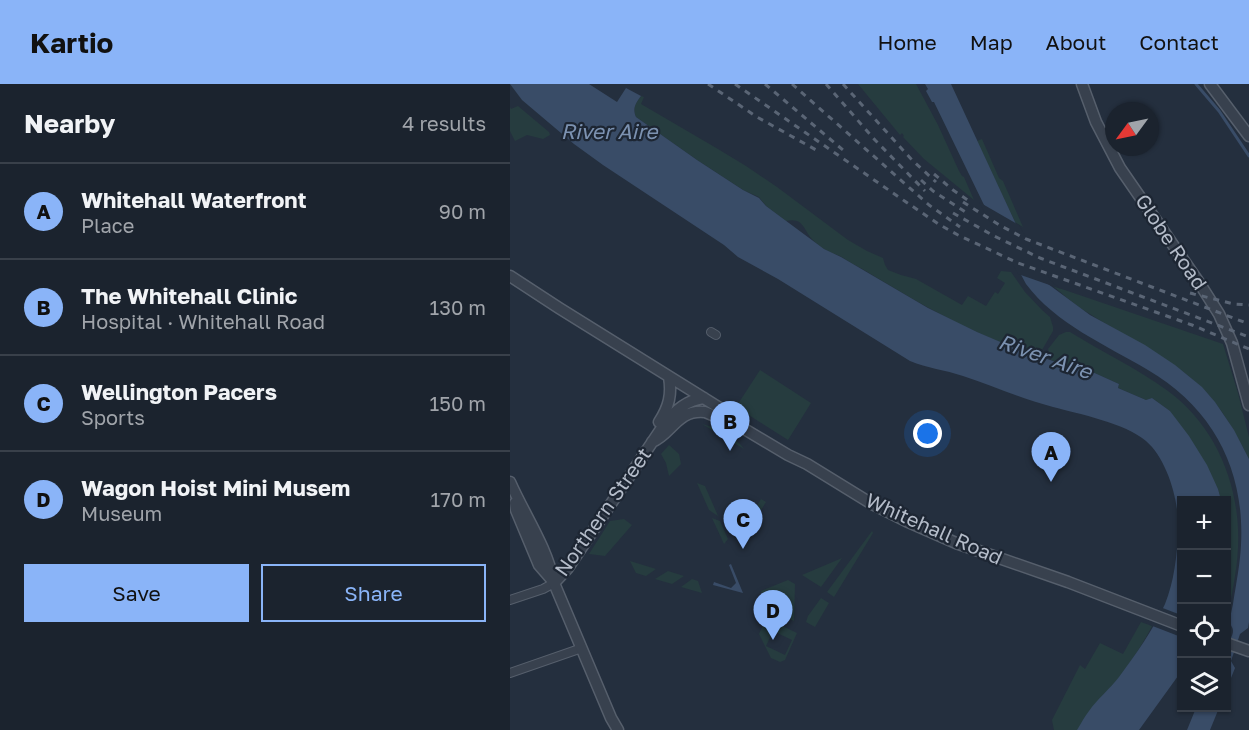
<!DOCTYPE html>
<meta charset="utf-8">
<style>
:root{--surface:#1b232e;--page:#242b36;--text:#f1f3f6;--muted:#a0a4aa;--line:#39404a;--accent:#8ab4f8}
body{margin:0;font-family:"Golos Text",sans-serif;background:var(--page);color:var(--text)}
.controls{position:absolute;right:18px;bottom:18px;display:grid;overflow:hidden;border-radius:0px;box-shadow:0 2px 4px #0004}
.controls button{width:54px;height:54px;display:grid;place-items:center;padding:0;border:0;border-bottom:2px solid var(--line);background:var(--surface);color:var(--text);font:30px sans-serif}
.compass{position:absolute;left:595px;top:18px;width:54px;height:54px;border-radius:50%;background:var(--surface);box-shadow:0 2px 4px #0004;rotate:237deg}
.you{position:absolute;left:418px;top:350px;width:21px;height:21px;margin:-15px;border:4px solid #fff;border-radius:50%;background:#1a73e8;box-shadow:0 0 0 9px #1a73e833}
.badge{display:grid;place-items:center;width:39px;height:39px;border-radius:50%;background:var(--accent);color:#111;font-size:20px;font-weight:700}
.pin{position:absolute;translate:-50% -50px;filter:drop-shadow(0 2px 3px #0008)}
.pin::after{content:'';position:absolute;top:32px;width:21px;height:18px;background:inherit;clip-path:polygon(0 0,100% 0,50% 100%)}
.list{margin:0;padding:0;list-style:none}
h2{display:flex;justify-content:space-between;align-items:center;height:78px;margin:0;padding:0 24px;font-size:26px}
h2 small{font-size:20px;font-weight:400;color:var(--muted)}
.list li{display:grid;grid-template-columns:39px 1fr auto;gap:18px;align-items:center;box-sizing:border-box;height:96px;padding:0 24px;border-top:2px solid var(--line)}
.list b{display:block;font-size:22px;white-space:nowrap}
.list p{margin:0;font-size:20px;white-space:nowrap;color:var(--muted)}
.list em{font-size:20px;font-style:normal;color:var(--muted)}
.actions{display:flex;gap:12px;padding:18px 24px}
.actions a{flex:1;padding:14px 0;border:2px solid var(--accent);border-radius:0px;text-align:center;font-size:21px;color:var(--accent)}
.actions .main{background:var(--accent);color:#111}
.icon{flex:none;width:33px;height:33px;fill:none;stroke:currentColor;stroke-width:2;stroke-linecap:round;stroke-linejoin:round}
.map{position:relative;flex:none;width:739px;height:646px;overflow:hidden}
header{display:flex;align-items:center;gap:36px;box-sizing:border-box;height:84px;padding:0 30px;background:var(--accent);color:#111}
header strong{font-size:28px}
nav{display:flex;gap:33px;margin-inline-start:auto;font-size:21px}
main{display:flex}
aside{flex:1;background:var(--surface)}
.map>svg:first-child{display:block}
.green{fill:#263c3f;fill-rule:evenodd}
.water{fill:#394c67}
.pier{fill:#242f3e}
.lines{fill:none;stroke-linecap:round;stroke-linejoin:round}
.stream{stroke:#394c67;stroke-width:3}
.minor-casing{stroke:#565f6c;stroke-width:10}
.tertiary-casing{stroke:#565f6c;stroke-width:13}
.minor{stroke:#38414e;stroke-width:8}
.tertiary{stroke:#38414e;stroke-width:10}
.rail{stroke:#5a6575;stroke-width:3;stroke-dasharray:6 6;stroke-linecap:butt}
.labels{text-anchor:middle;stroke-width:4.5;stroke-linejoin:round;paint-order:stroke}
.street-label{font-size:20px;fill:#b4bcc9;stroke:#1d2633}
.water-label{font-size:21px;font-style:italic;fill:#7c92b1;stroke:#1d2633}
</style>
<header>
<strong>Kartio</strong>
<nav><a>Home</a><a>Map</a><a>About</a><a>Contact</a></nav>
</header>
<main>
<aside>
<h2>Nearby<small>4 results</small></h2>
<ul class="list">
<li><span class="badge">A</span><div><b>Whitehall Waterfront</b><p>Place</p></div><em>90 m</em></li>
<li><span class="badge">B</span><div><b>The Whitehall Clinic</b><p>Hospital · Whitehall Road</p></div><em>130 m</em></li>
<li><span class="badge">C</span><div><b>Wellington Pacers</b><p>Sports</p></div><em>150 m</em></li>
<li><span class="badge">D</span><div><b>Wagon Hoist Mini Musem</b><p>Museum</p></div><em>170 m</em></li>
</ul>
<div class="actions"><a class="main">Save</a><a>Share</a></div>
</aside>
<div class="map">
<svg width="739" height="646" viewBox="0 0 739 646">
<rect width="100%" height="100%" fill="#242f3e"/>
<path class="green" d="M 348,0 L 406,0 L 428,41 L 449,87 L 452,92 L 454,93 L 464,116 L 414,75 L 393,53 L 394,52 L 392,49 L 390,51 Z
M 131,12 L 134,13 L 131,20 L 208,65 L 236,82 L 267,103 L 338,156 L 357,167 L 373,174 L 375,181 L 378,186 L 391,191 L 406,195 L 452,221 L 458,212 L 476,222 L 485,208 L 488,210 L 495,199 L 487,194 L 491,187 L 501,188 L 515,208 L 532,226 L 540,233 L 543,243 L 543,247 L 532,266 L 527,266 L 522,269 C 462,251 407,218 354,186 C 346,182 338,177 330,172 C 325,170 319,168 314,165 C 310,162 305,159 303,156 C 293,146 294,133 276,137 L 256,122 L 249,113 L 233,106 L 187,76 L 126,33 C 122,24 126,19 131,12 Z
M 8,22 L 39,48 L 40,51 L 33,55 L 17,51 L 5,57 L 0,47 L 0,23 L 1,25 Z
M 472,55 L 489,94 L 493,97 L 513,143 L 505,138 L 467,57 Z
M 543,202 L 713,260 L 728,309 L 739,353 L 739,375 C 726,350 712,323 691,303 C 658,272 617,254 580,230 C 566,222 555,212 543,202 Z
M 556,248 L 560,248 C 592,268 627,284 658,307 C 707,343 731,404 728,464 C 727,488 721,513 717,537 L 716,416 L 711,416 L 708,405 L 702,394 L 660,327 L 642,314 L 636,316 L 608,304 L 609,300 L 578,286 L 567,285 L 541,276 L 538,265 L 549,251 Z
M 250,286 L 301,319 L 278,356 L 226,323 Z
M 192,340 C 208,344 225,352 234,365 Z
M 159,361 L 169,370 L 171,380 L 159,392 L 156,379 L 151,370 Z
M 187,399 L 195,402 L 208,432 L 199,426 Z
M 251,415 L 256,418 L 240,444 L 235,441 Z
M 202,434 L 210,437 L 218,455 L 214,460 Z
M 114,435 L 122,441 L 95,472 L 79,470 L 100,437 Z
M 362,447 L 363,449 L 324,513 L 317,508 Z
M 332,474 L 311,503 L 292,491 Z
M 120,477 L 146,485 L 136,492 L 126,489 Z
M 158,487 L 174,492 L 162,500 L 145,495 Z
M 182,495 L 188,497 L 192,509 L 171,503 Z
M 278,496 L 285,500 L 284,537 L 260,527 L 251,507 Z
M 311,514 L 319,519 L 305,543 L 296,538 L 298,532 Z
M 256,534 L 287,549 L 275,576 L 270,578 L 261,574 L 249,550 ZM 263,547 L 282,556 L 275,571 L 256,562 Z
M 631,538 L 642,542 C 633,560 621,577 609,594 C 598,607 584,619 575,634 L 594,646 L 544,646 L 542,636 L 570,581 L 575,585 L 590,559 L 613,570 Z"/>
<path class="water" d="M 0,0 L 79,0 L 107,18 L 116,4 L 131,12 C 126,19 122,24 126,33 L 187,76 L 233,106 L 249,114 L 256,122 L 314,165 L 331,173 L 418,224 L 467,248 L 507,265 L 567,285 L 578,286 L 609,300 L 608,304 L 636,316 L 642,314 L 660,327 L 679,352 L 697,381 L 708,405 L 711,416 L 672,416 L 671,583 L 668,592 L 629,646 L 567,646 C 571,640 574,633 579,627 C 588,614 600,605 609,593 C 626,570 643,546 655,520 C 664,498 667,472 668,448 C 670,420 658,376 636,357 C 615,339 569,330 543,323 C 512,315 483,302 453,292 C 435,286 417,284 400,277 L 268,195 L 228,173 L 214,161 L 93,81 L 64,60 L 12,16 Z
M 415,0 L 441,0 L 505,138 L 538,200 L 580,231 L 635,261 L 665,281 L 692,303 L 705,318 L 724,346 L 739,375 L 739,538 L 738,544 L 730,550 L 721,577 L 725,584 L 717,604 C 717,592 714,575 717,563 C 718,558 723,552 723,547 C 723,543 720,541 720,538 C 720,532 722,525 723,520 C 726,500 730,481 731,461 C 735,386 703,324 638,286 C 596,261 546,240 516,200 L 474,121 L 424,18 L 422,18 L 416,7 L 418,5 Z
M 221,480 L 233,509 L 203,501 L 204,498 L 221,504 L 226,499 L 219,481 Z
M 686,624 L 709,624 L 700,646 L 677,646 Z"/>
<path class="pier" d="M 469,118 L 509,141 L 541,197 L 551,205 L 508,190 Z
M 650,523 L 671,531 L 671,553 L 640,541 Z"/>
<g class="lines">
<path class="stream" d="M 686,0 L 709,27 L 739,72"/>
<g class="minor-casing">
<path id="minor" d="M 201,248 L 206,251
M 0,516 L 33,505 L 44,499
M 0,589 L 72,564"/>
</g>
<g class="tertiary-casing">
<path id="tertiary" d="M 572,0 L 586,38 L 610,84 L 690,200 L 709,230 L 722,259 L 739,321
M 700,0 L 739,52
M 0,192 L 49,224 L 221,331 L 231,342
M 149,338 C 159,323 162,310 159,293
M 142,358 C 162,350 167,325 195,328 L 231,343 L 278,371 L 297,380 L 362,420 L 396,437 L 446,459 L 558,498 L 672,542
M 0,398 C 15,432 37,463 44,499 L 101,634 L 108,646
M 5,419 L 6,426 L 29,481 L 42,496
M 44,499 L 58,484 L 155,339 C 166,326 177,316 194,314
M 716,559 L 739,567"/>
</g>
<use href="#minor" class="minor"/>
<use href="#tertiary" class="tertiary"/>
<path class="rail" d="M 198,0 L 247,33 L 308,67
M 225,0 L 396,118 L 430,141 L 448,151 L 508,179 L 682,241 L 739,265
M 255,0 L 333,66
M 282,0 L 419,121 L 450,143
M 316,0 L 365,56 L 415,107
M 333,0 L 402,76 L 426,98
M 424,90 L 443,106 L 462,119
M 411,96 L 423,107 L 457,129
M 453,118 L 491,142 L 516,155 L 739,240
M 443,129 L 484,152 L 530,174 L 739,253
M 680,209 L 724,220 L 739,221"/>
</g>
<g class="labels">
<g class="street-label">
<text transform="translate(661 158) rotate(56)" y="7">Globe Road</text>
<text transform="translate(93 428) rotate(-55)" y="7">Northern Street</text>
<text transform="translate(424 445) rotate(24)" y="7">Whitehall Road</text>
</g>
<g class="water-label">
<text x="99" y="55">River Aire</text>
<text transform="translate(535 273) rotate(19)" y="7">River Aire</text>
</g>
</g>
</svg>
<div class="controls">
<button>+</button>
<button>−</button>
<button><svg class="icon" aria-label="locate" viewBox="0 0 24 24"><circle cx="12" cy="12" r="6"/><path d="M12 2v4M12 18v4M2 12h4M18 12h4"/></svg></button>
<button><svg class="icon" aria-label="layers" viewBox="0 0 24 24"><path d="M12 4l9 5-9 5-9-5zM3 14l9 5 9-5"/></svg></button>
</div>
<svg class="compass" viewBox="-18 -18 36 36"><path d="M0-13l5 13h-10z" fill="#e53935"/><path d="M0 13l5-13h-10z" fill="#a0a4aa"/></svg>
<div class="you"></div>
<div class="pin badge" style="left:541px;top:398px">A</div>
<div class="pin badge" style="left:220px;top:367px">B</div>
<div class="pin badge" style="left:233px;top:465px">C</div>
<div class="pin badge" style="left:263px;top:556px">D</div>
</div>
</main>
